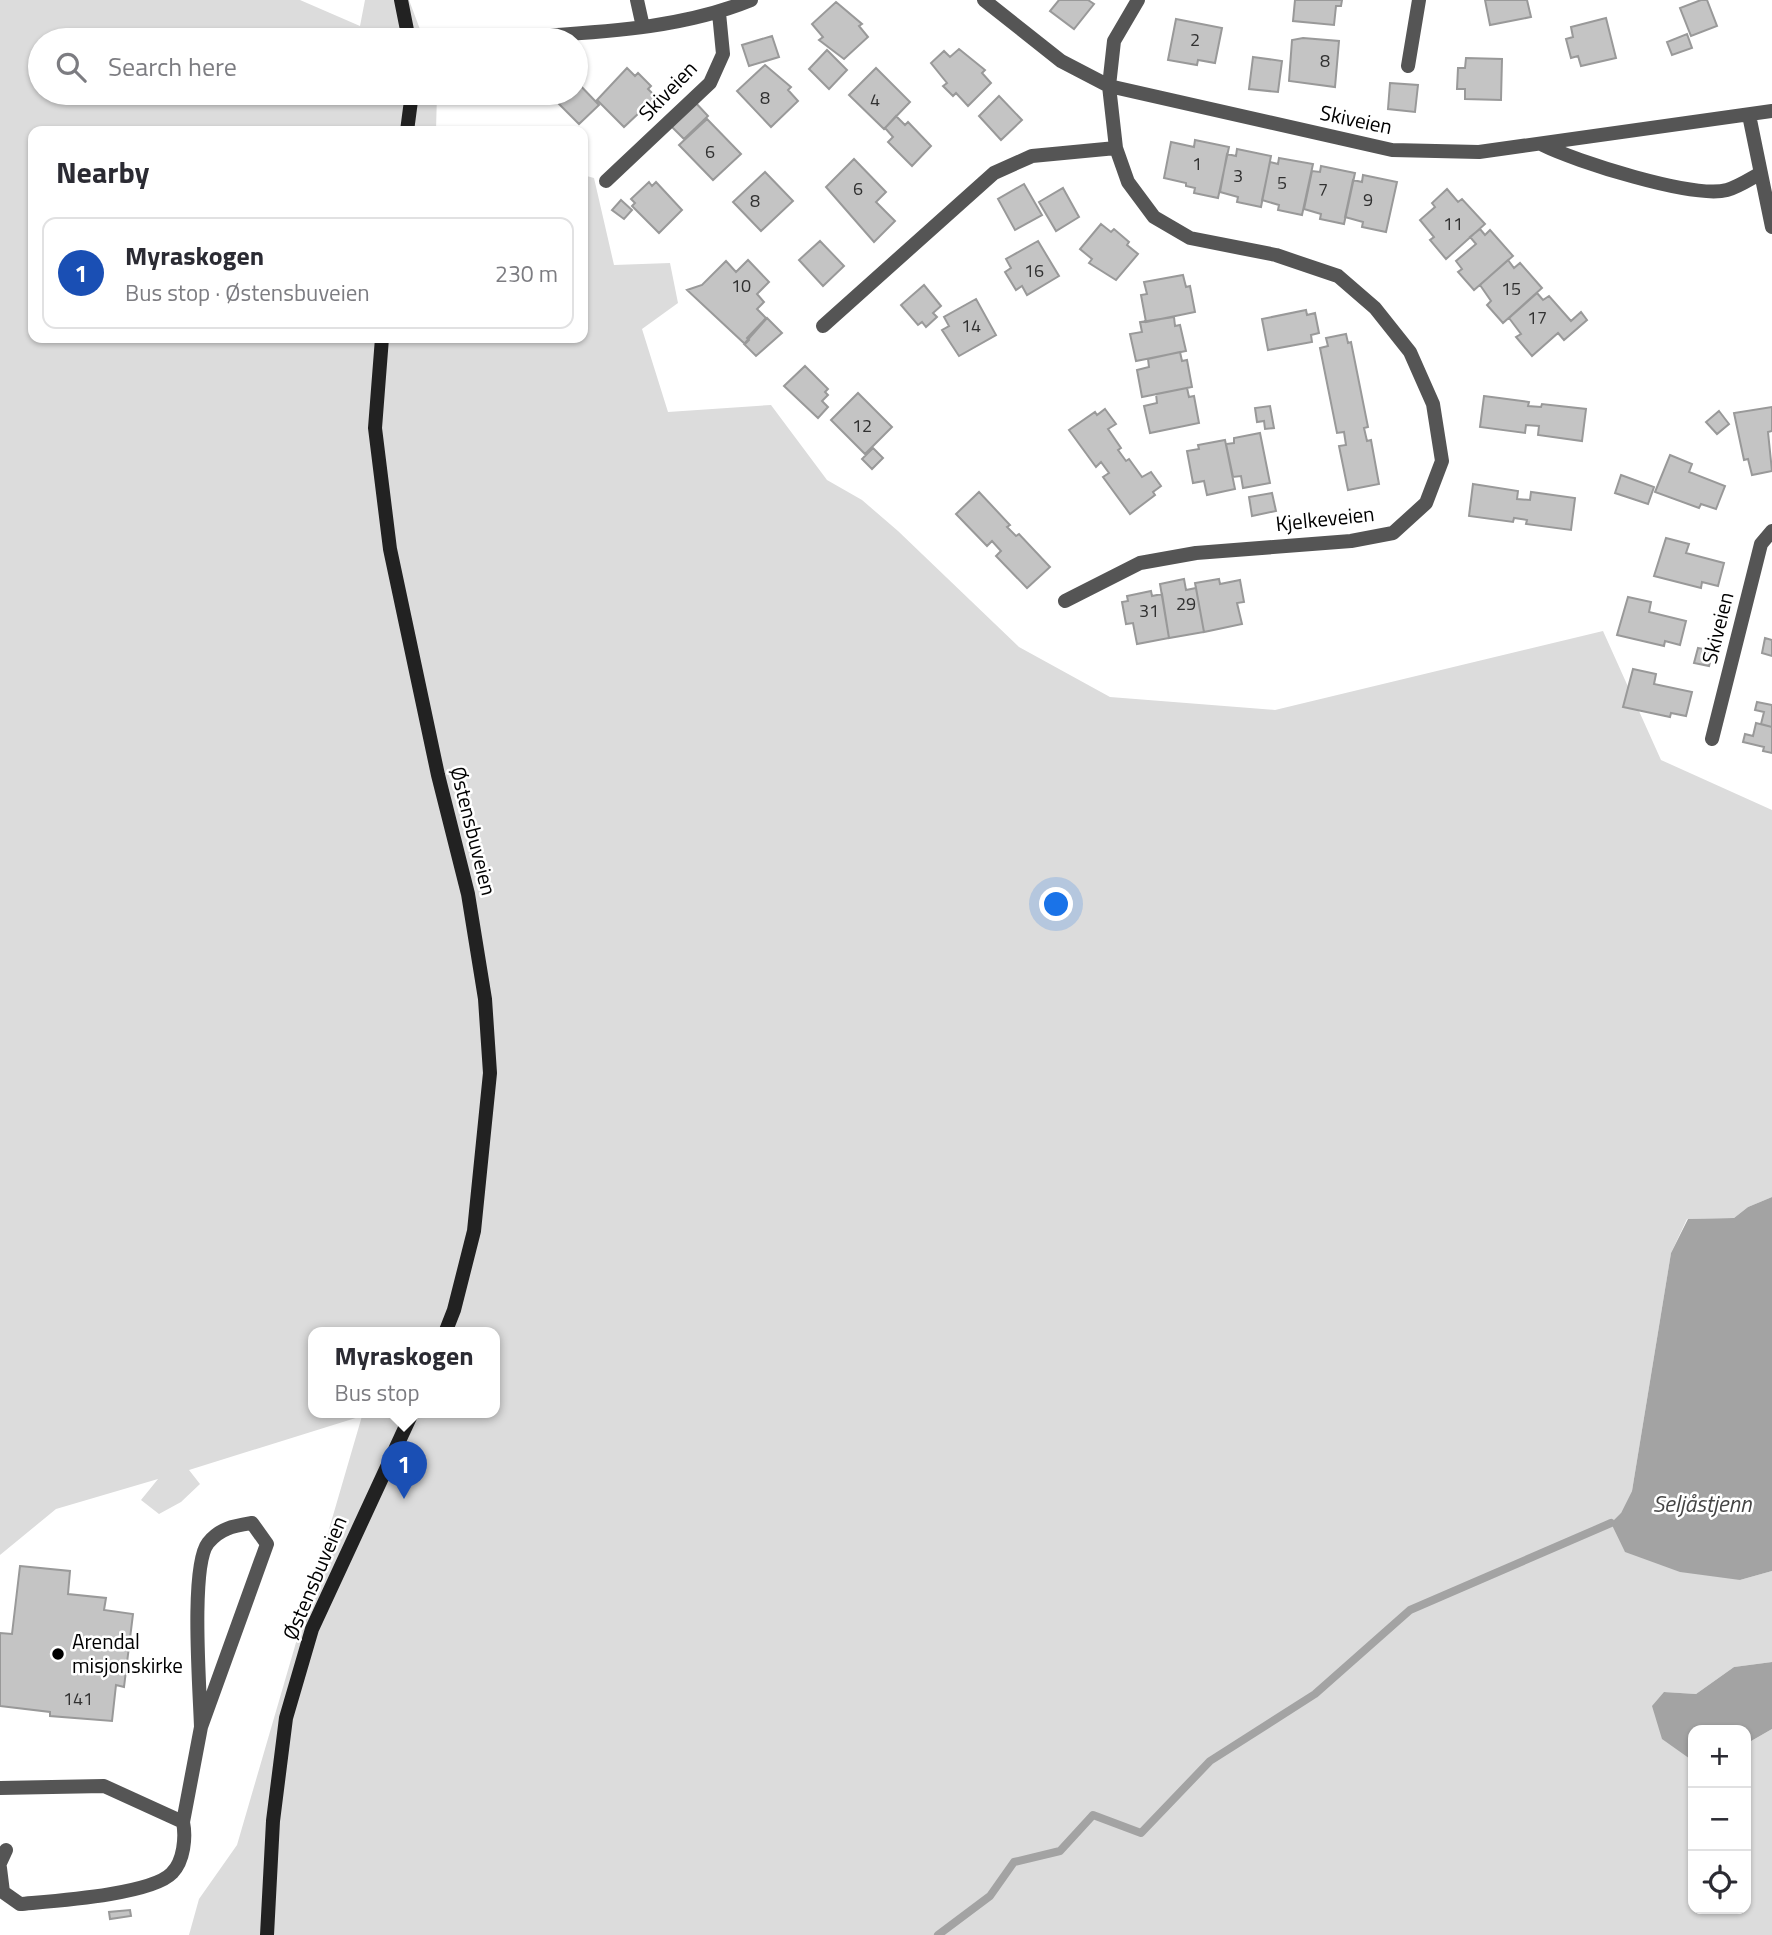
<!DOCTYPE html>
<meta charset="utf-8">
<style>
:root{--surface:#fff;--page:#f2f2f3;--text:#2b2b33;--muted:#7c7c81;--line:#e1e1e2;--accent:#000}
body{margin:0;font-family:"Titillium Web",sans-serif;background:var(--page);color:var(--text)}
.controls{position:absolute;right:21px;bottom:21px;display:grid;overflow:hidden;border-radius:14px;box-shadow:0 2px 5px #0004}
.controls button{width:63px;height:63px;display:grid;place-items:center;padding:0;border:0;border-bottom:2px solid var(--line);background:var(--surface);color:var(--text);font:35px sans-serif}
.you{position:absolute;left:1057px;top:905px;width:24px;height:24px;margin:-18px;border:5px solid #fff;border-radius:50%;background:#1a73e8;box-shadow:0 0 0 10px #1a73e833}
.badge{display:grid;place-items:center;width:46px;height:46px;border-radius:50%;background:var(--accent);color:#fff;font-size:23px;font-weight:700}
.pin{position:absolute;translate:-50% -58px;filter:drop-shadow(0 2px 4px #0008)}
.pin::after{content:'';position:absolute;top:37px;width:24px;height:21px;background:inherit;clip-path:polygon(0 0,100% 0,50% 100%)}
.popup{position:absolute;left:308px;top:1327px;width:192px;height:91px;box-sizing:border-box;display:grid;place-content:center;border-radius:14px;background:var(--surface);filter:drop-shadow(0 2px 5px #0005);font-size:23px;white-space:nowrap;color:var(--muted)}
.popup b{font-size:26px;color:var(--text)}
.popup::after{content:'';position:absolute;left:50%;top:100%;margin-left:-14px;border:14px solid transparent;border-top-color:var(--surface)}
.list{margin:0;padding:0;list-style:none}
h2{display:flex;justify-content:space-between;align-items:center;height:91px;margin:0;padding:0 28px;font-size:30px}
h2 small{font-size:23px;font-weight:400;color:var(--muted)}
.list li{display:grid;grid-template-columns:46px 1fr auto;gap:21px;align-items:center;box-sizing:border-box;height:112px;margin:0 14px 14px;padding:0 14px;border:2px solid var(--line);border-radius:14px}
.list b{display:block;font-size:26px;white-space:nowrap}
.list p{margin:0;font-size:23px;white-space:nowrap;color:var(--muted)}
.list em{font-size:23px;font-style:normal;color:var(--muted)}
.icon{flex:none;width:38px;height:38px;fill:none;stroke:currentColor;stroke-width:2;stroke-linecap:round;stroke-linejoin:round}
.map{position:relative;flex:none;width:1772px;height:1935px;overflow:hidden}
.search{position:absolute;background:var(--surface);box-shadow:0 2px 5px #0004;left:28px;top:28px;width:560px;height:77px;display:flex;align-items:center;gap:18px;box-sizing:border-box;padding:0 24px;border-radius:38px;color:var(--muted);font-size:26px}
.panel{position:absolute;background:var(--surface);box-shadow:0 2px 5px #0004;left:28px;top:126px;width:560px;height:217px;border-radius:14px}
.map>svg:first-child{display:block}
.green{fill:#dcdcdc;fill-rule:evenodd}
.water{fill:#a3a3a3}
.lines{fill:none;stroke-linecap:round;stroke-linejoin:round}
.stream{stroke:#a3a3a3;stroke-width:8}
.building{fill:#c4c4c4;stroke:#999;stroke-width:2}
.service{stroke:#555;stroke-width:14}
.minor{stroke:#555;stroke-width:14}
.secondary{stroke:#222;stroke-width:14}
.poi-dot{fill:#000;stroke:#fff;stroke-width:2.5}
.labels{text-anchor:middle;stroke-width:5;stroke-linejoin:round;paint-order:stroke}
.number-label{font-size:18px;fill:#313131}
.street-label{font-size:21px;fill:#000;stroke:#fff}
.poi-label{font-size:21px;fill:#000;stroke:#fff;text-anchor:start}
.water-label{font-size:23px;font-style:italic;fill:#444;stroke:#fff}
</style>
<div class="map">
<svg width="1772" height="1935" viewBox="0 0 1772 1935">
<rect width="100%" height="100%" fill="#fff"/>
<path class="green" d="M 0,0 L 300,0 L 360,26 L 365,0 L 409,0 L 424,40 L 40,40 L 40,93 L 437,93 L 436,131 L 33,131 L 33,338 L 583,338 L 583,175 L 594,178 L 614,265 L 670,263 L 678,303 L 642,329 L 668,412 L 771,405 L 827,480 L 862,500 L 898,531 L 1019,647 L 1110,697 L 1275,710 L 1603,631 L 1661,760 L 1772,810 L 1772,1197 L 1748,1207 L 1734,1218 L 1687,1219 L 1671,1253 L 1632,1491 L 1621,1513 L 1740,1580 L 1772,1571 L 1772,1662 L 1734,1667 L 1696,1694 L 1664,1692 L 1690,1761 L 1693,1761 L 1693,1909 L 1746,1909 L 1746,1744 L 1772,1729 L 1772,1935 L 189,1935 L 199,1899 L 237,1845 L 362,1416 L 189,1470 L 200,1484 L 181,1502 L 159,1514 L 141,1500 L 158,1479 L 56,1509 L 0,1555 ZM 313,1333 L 495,1333 L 495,1413 L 313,1413 Z"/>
<path class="water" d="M 1772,1197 L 1772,1571 L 1740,1580 L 1680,1572 L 1625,1552 L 1611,1523 L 1621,1513 L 1632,1491 L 1671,1253 L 1688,1219 L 1734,1218 L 1748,1207 Z
M 1772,1662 L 1772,1729 L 1746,1744 L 1746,1730 L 1693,1730 L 1693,1761 L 1662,1739 L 1652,1706 L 1664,1692 L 1696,1694 L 1734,1667 Z"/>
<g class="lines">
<path class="stream" d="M 938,1935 L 990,1896 L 1014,1862 L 1060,1851 L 1093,1815 L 1141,1833 L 1210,1761 L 1315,1694 L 1410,1610 L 1611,1523"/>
</g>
<path class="building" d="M 1059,0 L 1088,0 L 1094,4 L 1074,29 L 1050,11 Z
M 1295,0 L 1342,0 L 1341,6 L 1336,6 L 1334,25 L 1293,21 Z
M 1485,0 L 1527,0 L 1531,17 L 1490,25 Z
M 1701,0 L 1707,0 L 1717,26 L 1691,36 L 1680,8 Z
M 836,2 L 862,24 L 859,26 L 868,37 L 844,59 L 819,40 L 823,37 L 812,24 Z
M 1606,18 L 1616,58 L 1581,66 L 1578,56 L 1571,58 L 1566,39 L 1573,37 L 1571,27 Z
M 1176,19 L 1222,28 L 1215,63 L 1198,60 L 1197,65 L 1168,60 Z
M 1687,34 L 1692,48 L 1672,55 L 1667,42 Z
M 772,36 L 779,57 L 749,66 L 742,45 Z
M 1303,38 L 1339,41 L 1335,87 L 1289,81 L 1292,40 Z
M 959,49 L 985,70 L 982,73 L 991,83 L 968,106 L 956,93 L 953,96 L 943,86 L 947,83 L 931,63 L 944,51 L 950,57 Z
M 827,50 L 847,70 L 829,89 L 809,69 Z
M 1253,57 L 1282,61 L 1278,92 L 1249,89 Z
M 1466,58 L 1502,59 L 1501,100 L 1465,99 L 1465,89 L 1457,89 L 1458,68 L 1465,68 Z
M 765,65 L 791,87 L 788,90 L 798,101 L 771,127 L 737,91 Z
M 627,68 L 635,76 L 638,73 L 651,86 L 648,89 L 656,97 L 624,127 L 597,100 Z
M 876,68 L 910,102 L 884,129 L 849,95 Z
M 576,81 L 599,105 L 579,124 L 556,101 L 564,93 L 576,93 Z
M 1390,83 L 1418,85 L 1415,112 L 1388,109 Z
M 999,96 L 1022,120 L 1001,140 L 979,116 Z
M 694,101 L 708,116 L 684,139 L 669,124 Z
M 896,116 L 905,125 L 908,122 L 931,146 L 912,166 L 888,142 L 893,137 L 885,128 Z
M 707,119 L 741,154 L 713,180 L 679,145 Z
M 1195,140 L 1229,147 L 1218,198 L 1194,193 L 1195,188 L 1186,186 L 1186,183 L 1164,178 L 1171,142 L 1194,147 Z
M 1237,149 L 1271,156 L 1261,207 L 1237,202 L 1238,197 L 1220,192 L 1227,154 L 1236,156 Z
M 1279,158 L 1313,164 L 1302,215 L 1278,210 L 1279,205 L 1262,200 L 1270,162 L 1278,164 Z
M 854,159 L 886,192 L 876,202 L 895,221 L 874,242 L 826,187 Z
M 1321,166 L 1355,173 L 1344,224 L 1320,219 L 1321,214 L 1304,209 L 1312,171 L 1320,172 Z
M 765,172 L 793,201 L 761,231 L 733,202 Z
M 1363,175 L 1397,182 L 1386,232 L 1362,227 L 1363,222 L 1345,217 L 1353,180 L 1362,182 Z
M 649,182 L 652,186 L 656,182 L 682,210 L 659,233 L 632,206 L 635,203 L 631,199 Z
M 1024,184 L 1042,215 L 1015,230 L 998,199 Z
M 1063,188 L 1079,217 L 1056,231 L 1039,202 Z
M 1447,189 L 1458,202 L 1462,199 L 1485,224 L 1446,259 L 1430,240 L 1434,237 L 1420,220 L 1435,207 L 1432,203 Z
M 621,200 L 632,210 L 624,219 L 612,210 Z
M 1101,224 L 1111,232 L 1114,229 L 1129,242 L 1127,245 L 1138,254 L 1116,280 L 1089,263 L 1092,259 L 1080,249 Z
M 1480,229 L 1485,235 L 1490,230 L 1513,256 L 1474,290 L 1458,272 L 1462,269 L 1456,261 L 1476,244 L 1470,237 Z
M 820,241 L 844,266 L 823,286 L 799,260 Z
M 1038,241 L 1059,276 L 1027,295 L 1022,286 L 1016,290 L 1005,272 L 1011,268 L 1006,259 Z
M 748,260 L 769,282 L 757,294 L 764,302 L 757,309 L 766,318 L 747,338 L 749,340 L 745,344 L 687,290 L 702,285 L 726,261 L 736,272 Z
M 1508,260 L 1514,268 L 1520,263 L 1542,288 L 1503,323 L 1487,305 L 1491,301 L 1480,285 Z
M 1183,275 L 1186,287 L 1190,286 L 1195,312 L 1146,322 L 1141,295 L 1147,294 L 1144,282 Z
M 924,285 L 941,306 L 933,313 L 937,317 L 926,327 L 922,322 L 918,325 L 901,305 Z
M 1537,293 L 1543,300 L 1549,296 L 1571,321 L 1581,312 L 1587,320 L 1564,340 L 1558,333 L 1532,356 L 1516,337 L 1521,334 L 1509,318 Z
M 976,299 L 996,335 L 959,356 L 942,330 L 949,326 L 944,317 Z
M 1306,310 L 1307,315 L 1315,313 L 1319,333 L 1311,335 L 1312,342 L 1268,350 L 1262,319 Z
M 1174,317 L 1175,326 L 1180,325 L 1186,351 L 1136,361 L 1130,334 L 1142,332 L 1140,322 Z
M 767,318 L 782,333 L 756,356 L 744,344 Z
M 1346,334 L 1348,343 L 1351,342 L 1368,427 L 1364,428 L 1367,441 L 1371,440 L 1379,484 L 1348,490 L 1339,446 L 1346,445 L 1344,432 L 1337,433 L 1320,348 L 1328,346 L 1326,338 Z
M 1180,352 L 1182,361 L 1187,360 L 1192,387 L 1142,397 L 1137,370 L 1149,367 L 1148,359 Z
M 805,366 L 828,389 L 825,392 L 828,395 L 822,401 L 828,407 L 818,418 L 784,386 Z
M 1187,388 L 1189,397 L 1194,396 L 1199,423 L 1150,433 L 1144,406 L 1157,403 L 1156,394 Z
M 858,393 L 892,427 L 865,454 L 831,420 Z
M 1484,396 L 1529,402 L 1528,406 L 1541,407 L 1542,404 L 1586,409 L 1582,441 L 1538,435 L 1539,426 L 1526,425 L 1525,433 L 1480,427 Z
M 1270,406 L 1274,428 L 1265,429 L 1264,421 L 1257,422 L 1255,408 Z
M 1772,407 L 1772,431 L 1768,432 L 1772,471 L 1752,475 L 1748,459 L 1744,460 L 1734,413 Z
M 1105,409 L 1116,424 L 1108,429 L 1121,448 L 1118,450 L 1126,461 L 1129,459 L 1142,477 L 1151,472 L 1161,486 L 1153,492 L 1155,495 L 1130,514 L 1103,477 L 1109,473 L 1101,462 L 1096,467 L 1069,430 L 1095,412 L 1097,415 Z
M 1719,411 L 1729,424 L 1717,434 L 1706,422 Z
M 1260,433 L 1270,483 L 1243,488 L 1241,476 L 1233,477 L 1226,444 L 1234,443 L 1234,438 Z
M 1225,440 L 1235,489 L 1207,495 L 1204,481 L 1193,483 L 1187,451 L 1199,449 L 1198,445 Z
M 873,448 L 883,458 L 872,469 L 862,459 Z
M 1670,455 L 1692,464 L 1689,472 L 1725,486 L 1716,509 L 1701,504 L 1699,508 L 1655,492 Z
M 1621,475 L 1654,487 L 1648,504 L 1615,493 Z
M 1473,484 L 1518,491 L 1517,499 L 1530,500 L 1531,492 L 1575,498 L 1571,530 L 1526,524 L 1527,520 L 1514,518 L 1513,522 L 1469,516 Z
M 979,492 L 1010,525 L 1007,527 L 1016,536 L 1019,534 L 1050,567 L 1027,588 L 996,556 L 1001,551 L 992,541 L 987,546 L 956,514 Z
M 1272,493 L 1276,511 L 1252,516 L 1249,497 Z
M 1666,538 L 1689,544 L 1686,553 L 1724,563 L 1718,586 L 1702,582 L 1701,588 L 1654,576 Z
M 1184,579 L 1186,590 L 1196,588 L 1204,632 L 1169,638 L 1160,584 Z
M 1219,579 L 1220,584 L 1240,580 L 1244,602 L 1237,603 L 1242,624 L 1204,632 L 1195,583 Z
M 1151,591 L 1152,596 L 1162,594 L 1169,638 L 1137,644 L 1133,623 L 1126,624 L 1122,602 L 1128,601 L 1127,596 Z
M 1628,597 L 1651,602 L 1649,612 L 1686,621 L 1680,645 L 1665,641 L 1664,646 L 1617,635 Z
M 1765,638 L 1772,640 L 1772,656 L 1762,653 Z
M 1698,648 L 1713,651 L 1709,666 L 1694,663 Z
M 1633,669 L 1656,674 L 1654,684 L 1692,692 L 1686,716 L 1671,713 L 1670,717 L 1623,707 Z
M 1757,702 L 1772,705 L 1772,727 L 1761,724 L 1764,712 L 1755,710 Z
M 1756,723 L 1772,727 L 1772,753 L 1763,751 L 1764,747 L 1743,742 L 1745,734 L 1753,736 Z
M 20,1566 L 70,1571 L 68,1594 L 106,1598 L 104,1610 L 133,1614 L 124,1687 L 116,1685 L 112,1721 L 50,1716 L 50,1712 L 0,1706 L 0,1633 L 12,1634 Z
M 130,1910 L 131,1916 L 110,1919 L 109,1912 Z"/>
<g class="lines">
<path class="service" d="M 0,1788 L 104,1786 L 183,1822 C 186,1837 184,1861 172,1873 C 151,1895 52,1901 20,1904 L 3,1892 L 0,1868
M 183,1822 L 201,1727 L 267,1544 L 252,1523 C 234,1526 220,1528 208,1543 C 190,1566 200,1692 201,1727
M 0,1863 L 6,1850"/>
<path class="minor" d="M 637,0 L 643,27
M 984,0 L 1061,61 L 1109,86 L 1392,150 L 1479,152 L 1772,111
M 485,40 C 573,32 668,34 751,0
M 1408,66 L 1419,0
M 1749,115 L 1772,227
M 1543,145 C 1575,161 1693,199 1727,190 C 1738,187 1750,179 1761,173
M 606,181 L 710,83 L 723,54 L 719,13
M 823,326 L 994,173 L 1032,156 L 1116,148
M 1065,601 L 1140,563 L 1196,553 L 1351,541 L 1393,533 L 1426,503 L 1442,461 L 1433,404 L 1410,352 L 1375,308 L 1338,276 L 1276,255 L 1190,238 L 1154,217 L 1128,182 L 1116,148 L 1109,86 L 1114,41 L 1138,0
M 1712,739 L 1761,544 L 1772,531"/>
<path class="secondary" d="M 401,0 L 409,40
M 407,131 L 412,93
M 382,338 L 375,428 L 390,549 L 438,775 L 468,894 L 485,999 L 490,1073 L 474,1231 L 454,1310 L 445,1333
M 267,1935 L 273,1821 L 286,1718 L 312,1629 L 412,1413"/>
</g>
<circle class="poi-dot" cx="58" cy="1654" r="7"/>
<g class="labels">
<g class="number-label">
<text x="1195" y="46">2</text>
<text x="1325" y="67">8</text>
<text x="765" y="104">8</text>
<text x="875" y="106">4</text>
<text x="710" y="158">6</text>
<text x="1197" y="170">1</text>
<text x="1238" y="182">3</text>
<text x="1282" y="189">5</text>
<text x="858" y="195">6</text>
<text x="1323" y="196">7</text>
<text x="1368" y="206">9</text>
<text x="755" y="207">8</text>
<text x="1453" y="230">11</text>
<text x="1034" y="277">16</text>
<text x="741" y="292">10</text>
<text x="1511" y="295">15</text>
<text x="1537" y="324">17</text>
<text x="971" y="332">14</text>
<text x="862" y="432">12</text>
<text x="1186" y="610">29</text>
<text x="1149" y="617">31</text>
<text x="78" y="1705">141</text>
</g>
<g class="street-label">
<text transform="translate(668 91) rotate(-46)" y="7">Skiveien</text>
<text transform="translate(1356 120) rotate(12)" y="7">Skiveien</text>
<text transform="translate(1325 519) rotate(-6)" y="7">Kjelkeveien</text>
<text transform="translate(1718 628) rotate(-76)" y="7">Skiveien</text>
<text transform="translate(473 831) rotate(76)" y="7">Østensbuveien</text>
<text transform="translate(315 1578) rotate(-67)" y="7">Østensbuveien</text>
</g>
<g class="poi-label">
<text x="72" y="1649">Arendal<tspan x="72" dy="24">misjonskirke</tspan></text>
</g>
<g class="water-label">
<text x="1702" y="1512">Seljåstjenn</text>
</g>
</g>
</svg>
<div class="controls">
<button>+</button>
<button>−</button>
<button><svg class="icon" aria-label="locate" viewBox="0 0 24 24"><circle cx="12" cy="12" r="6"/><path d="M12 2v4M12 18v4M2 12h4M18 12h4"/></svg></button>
</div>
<div class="you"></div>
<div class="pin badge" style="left:404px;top:1499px;background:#1a4fb4">1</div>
<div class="popup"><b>Myraskogen</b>Bus stop</div>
<div class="search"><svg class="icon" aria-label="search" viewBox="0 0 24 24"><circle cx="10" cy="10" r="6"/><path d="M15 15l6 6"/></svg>Search here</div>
<section class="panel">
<h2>Nearby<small></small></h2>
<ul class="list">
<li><span class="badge" style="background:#1a4fb4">1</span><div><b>Myraskogen</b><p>Bus stop · Østensbuveien</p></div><em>230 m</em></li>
</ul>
</section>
</div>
